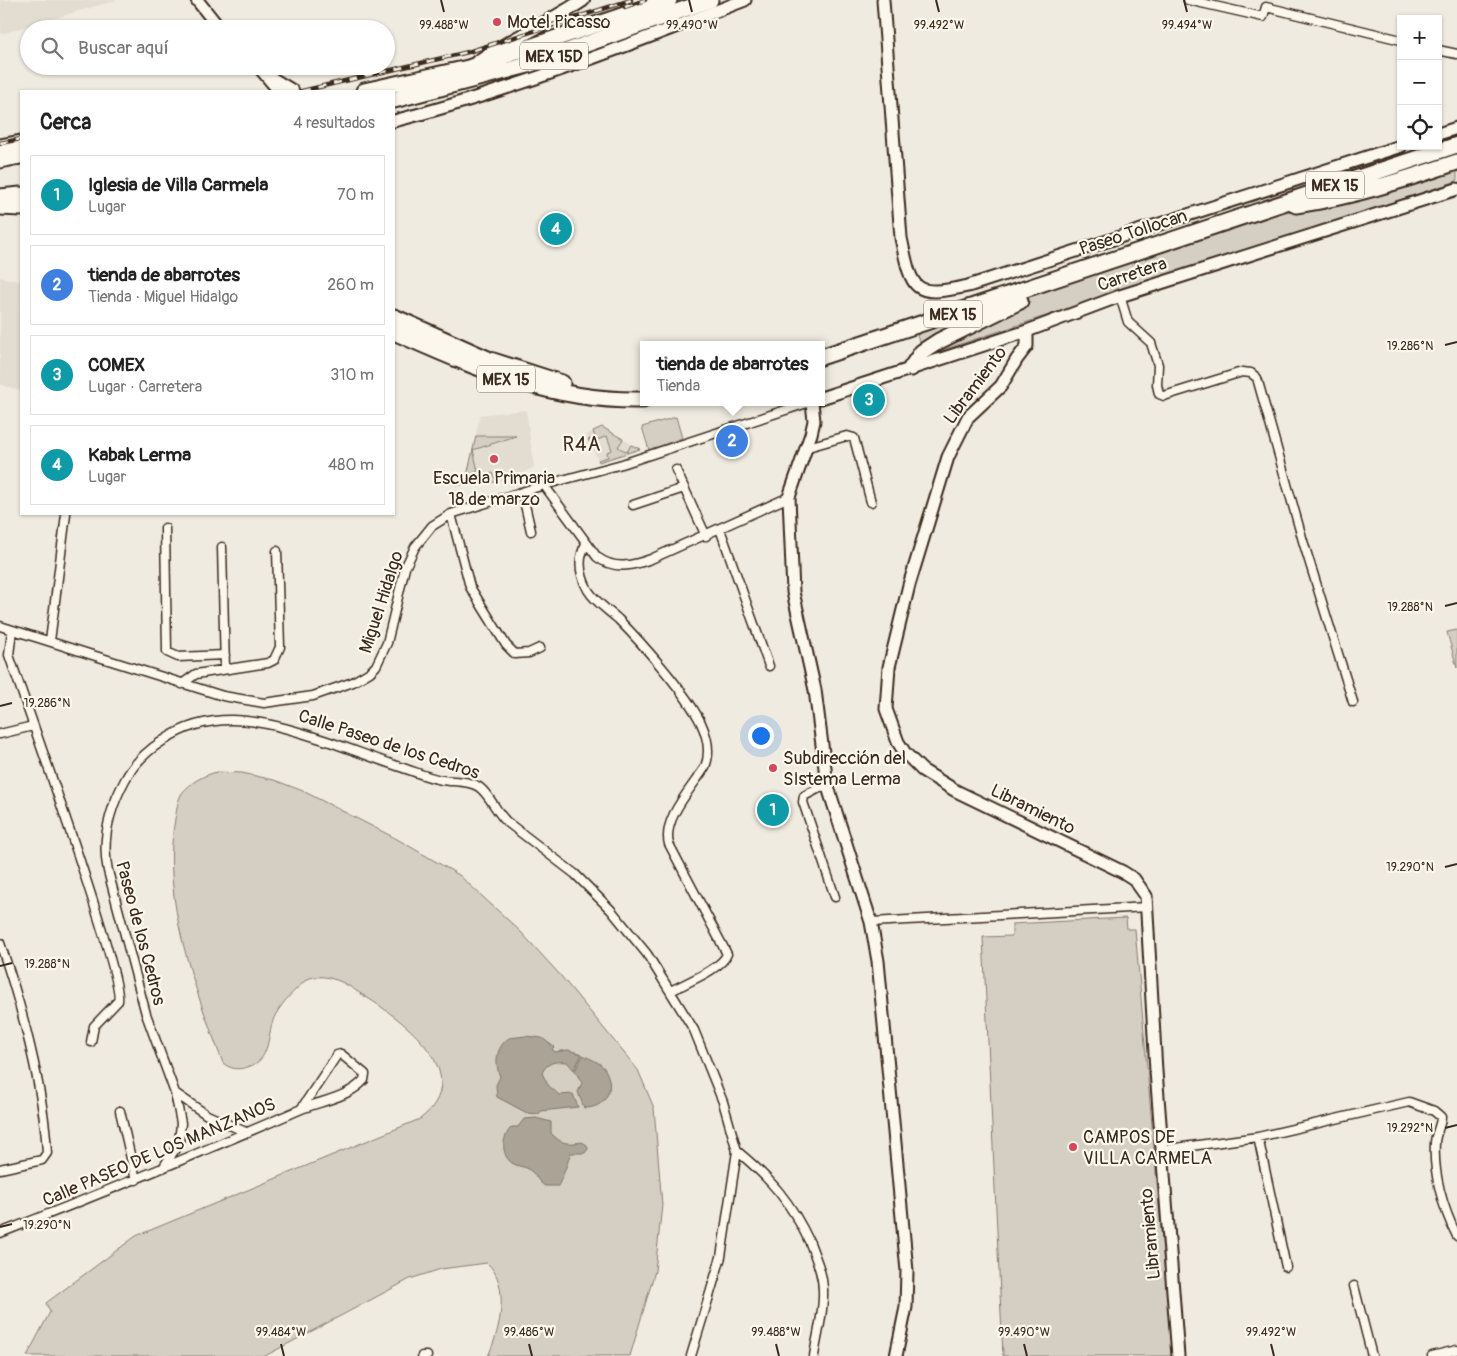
<!DOCTYPE html>
<html lang="es">
<meta charset="utf-8">
<style>
:root{--surface:#fff;--page:#f6f6f6;--text:#222;--muted:#767676;--line:#e0e0e0;--accent:#d1495b}
body{margin:0;font-family:Pangolin,sans-serif;background:var(--page);color:var(--text)}
.controls{position:absolute;right:15px;top:15px;display:grid;overflow:hidden;border-radius:0px;box-shadow:0 1px 4px #0004}
.controls button{width:45px;height:45px;display:grid;place-items:center;padding:0;border:0;border-bottom:1px solid var(--line);background:var(--surface);color:var(--text);font:25px sans-serif}
.you{position:absolute;left:760px;top:735px;width:18px;height:18px;margin:-12px;border:4px solid #fff;border-radius:50%;background:#1a73e8;box-shadow:0 0 0 8px #1a73e833}
.badge{display:grid;place-items:center;width:32px;height:32px;border-radius:50%;background:var(--accent);color:#fff;font-size:16px;font-weight:700}
.pin{position:absolute;translate:-50% -50%;border:2px solid #fff;box-shadow:0 1px 5px #0006}
.popup{position:absolute;left:640px;top:341px;width:185px;height:65px;box-sizing:border-box;display:grid;place-content:center;border-radius:0px;background:var(--surface);filter:drop-shadow(0 1px 4px #0005);font-size:16px;white-space:nowrap;color:var(--muted)}
.popup b{font-size:19px;color:var(--text)}
.popup::after{content:'';position:absolute;left:50%;top:100%;margin-left:-10px;border:10px solid transparent;border-top-color:var(--surface)}
.list{margin:0;padding:0;list-style:none}
h2{display:flex;justify-content:space-between;align-items:center;height:65px;margin:0;padding:0 20px;font-size:21px}
h2 small{font-size:16px;font-weight:400;color:var(--muted)}
.list li{display:grid;grid-template-columns:32px 1fr auto;gap:15px;align-items:center;box-sizing:border-box;height:80px;margin:0 10px 10px;padding:0 10px;border:1px solid var(--line);border-radius:0px}
.list b{display:block;font-size:19px;white-space:nowrap}
.list p{margin:0;font-size:16px;white-space:nowrap;color:var(--muted)}
.list em{font-size:16px;font-style:normal;color:var(--muted)}
.icon{flex:none;width:28px;height:28px;fill:none;stroke:currentColor;stroke-width:2;stroke-linecap:round;stroke-linejoin:round}
.map{position:relative;flex:none;width:1457px;height:1356px;overflow:hidden}
.search{position:absolute;background:var(--surface);box-shadow:0 1px 4px #0004;left:20px;top:20px;width:375px;height:55px;display:flex;align-items:center;gap:12px;box-sizing:border-box;padding:0 18px;border-radius:28px;color:var(--muted);font-size:19px}
.panel{position:absolute;background:var(--surface);box-shadow:0 1px 4px #0004;left:20px;top:90px;width:375px;height:425px;border-radius:0px}
.map>svg:first-child{display:block}
.built{fill:#e2dcd1}
.green{fill:#d5cec3;stroke:#887c70}
.water{fill:#aca397;stroke:#7f7367}
.lines{fill:none;stroke-linecap:round;stroke-linejoin:round}
.street-casing{stroke:#3b2a1e;stroke-width:11}
.secondary-casing{stroke:#3b2a1e;stroke-width:15}
.primary-casing{stroke:#3b2a1e;stroke-width:16}
.highway-casing{stroke:#3b2a1e;stroke-width:19}
.street{stroke:#fbf7ec;stroke-width:8}
.secondary{stroke:#fbf7ec;stroke-width:11}
.primary{stroke:#fbf7ec;stroke-width:12}
.highway{stroke:#fbf7ec;stroke-width:15}
.rail-casing{stroke:#3b2a1e;stroke-width:4.5}
.rail{stroke:#fbf7ec;stroke-width:2.5;stroke-dasharray:8;stroke-linecap:butt}
.ticks{fill:none;stroke:#3b2a1e;stroke-width:2}
.poi-dot{fill:#d1495b;stroke:#fbf7ec;stroke-width:2}
.labels{text-anchor:middle;stroke-width:4.5;stroke-linejoin:round;paint-order:stroke}
.shield{fill:#fbf7ec;stroke:#75685c;stroke-width:1}
.shield-label{font-size:16px;font-weight:bold;fill:#3b2a1e}
.poi-label{font-size:18px;fill:#3b2a1e;stroke:#fbf7ec;text-anchor:start}
.street-label{font-size:18px;fill:#3b2a1e;stroke:#fbf7ec}
.quarter-label{font-size:20px;letter-spacing:1px;fill:#3b2a1e;stroke:#fbf7ec}
.ticks-label{font-size:12px;text-anchor:middle;fill:#3b2a1e;stroke:#fbf7ec;stroke-width:4.5;stroke-linejoin:round;paint-order:stroke}
</style>
<div class="map">
<svg width="1457" height="1356" viewBox="0 0 1457 1356">
<rect width="100%" height="100%" fill="#f0ebe0"/>
<filter id="ink" filterUnits="userSpaceOnUse"><feTurbulence type="fractalNoise" baseFrequency=".02" numOctaves="2"/><feDisplacementMap in="SourceGraphic" scale="10" xChannelSelector="R" yChannelSelector="G"/><feConvolveMatrix kernelMatrix="1 2 1 2 8 2 1 2 1" color-interpolation-filters="sRGB"/></filter>
<g filter="url(#ink)">
<path class="built" d="M 0,0 L 117,0 L 1,34 Z
M 0,277 L 21,282 L 21,391 L 0,384 Z
M 526,410 L 534,467 L 513,478 L 496,482 L 450,485 L 450,479 L 467,476 L 480,415 Z
M 602,427 L 640,449 L 599,462 L 586,435 Z"/>
<path class="green" d="M 1457,166 L 1457,181 L 933,353 L 921,346 L 917,336 L 922,329 L 1063,277 L 1267,217 Z
M 676,417 L 682,438 L 649,450 L 642,427 Z
M 602,427 L 623,439 L 618,447 L 627,452 L 631,445 L 640,449 L 599,462 L 598,460 L 608,457 L 607,452 L 612,450 L 607,436 L 590,443 L 588,440 L 595,437 L 593,431 Z
M 476,436 L 516,436 L 473,450 L 478,471 L 467,476 Z
M 493,473 L 496,482 L 456,485 Z
M 1457,630 L 1457,668 L 1447,632 Z
M 217,772 L 242,773 L 274,780 L 303,791 L 397,839 L 459,875 L 520,931 L 561,976 L 638,1070 L 654,1108 L 662,1205 L 655,1271 L 630,1356 L 488,1356 C 500,1331 511,1284 487,1263 L 441,1269 L 410,1279 L 265,1356 L 27,1356 L 50,1312 L 46,1303 L 136,1236 L 420,1119 C 477,1075 403,1020 366,997 C 356,991 345,982 333,979 C 325,976 315,976 307,979 C 295,990 284,1000 276,1014 C 265,1033 274,1062 244,1068 C 236,1070 229,1068 223,1063 C 195,990 160,897 175,819 C 177,810 177,801 182,793 C 191,782 204,775 217,772 Z
M 1126,918 L 1127,929 L 1135,929 L 1172,1356 L 1003,1356 L 983,937 L 1012,936 L 1012,924 Z"/>
<path class="water" d="M 526,1036 L 542,1038 L 554,1047 L 552,1049 L 555,1052 L 568,1050 L 582,1054 L 574,1070 L 567,1062 C 555,1061 547,1062 542,1073 L 548,1085 L 559,1095 L 573,1094 L 578,1107 L 541,1111 L 539,1114 L 527,1113 L 497,1097 L 496,1085 L 500,1077 C 495,1063 495,1048 509,1038 Z
M 583,1055 C 590,1059 600,1062 604,1068 C 617,1087 606,1109 584,1108 L 578,1092 L 582,1083 L 575,1071 Z
M 524,1119 L 536,1118 L 551,1122 L 551,1133 C 562,1145 568,1144 582,1142 L 587,1145 L 588,1149 L 585,1153 L 570,1153 C 570,1158 561,1181 558,1186 L 545,1186 C 538,1182 537,1176 531,1171 C 526,1166 518,1167 512,1163 C 500,1154 502,1136 512,1127 L 518,1127 Z"/>
<g class="lines">
<g class="street-casing">
<path id="street" d="M 1188,0 L 1263,17 L 1266,7 L 1401,40
M 1438,50 L 1457,54
M 1120,296 L 1128,322 L 1151,343 L 1158,365 L 1157,385 L 1159,394 L 1164,396 L 1242,372 L 1251,373 L 1257,378 L 1303,541 L 1353,702
M 808,447 L 847,436 L 854,438 L 871,502
M 676,470 L 706,536
M 544,485 L 597,557 C 614,570 632,566 651,559 L 789,497
M 522,492 L 531,531
M 633,505 L 684,488
M 451,514 L 470,587 L 506,645 L 515,654 L 529,653 L 540,648
M 165,528 L 167,652 L 178,657 L 225,655
M 720,529 L 769,666
M 586,544 C 577,559 580,575 588,590 C 595,602 608,610 618,619 C 642,643 687,694 701,723 C 708,738 711,752 705,767 C 692,788 662,819 669,844 L 727,954 C 722,969 685,983 671,991
M 222,547 L 225,669
M 0,626 L 223,696 L 264,703 L 313,696 L 353,682 L 370,672 L 376,666 L 387,643 L 405,568 L 415,547 L 432,526 L 451,514 L 544,485 L 622,464 L 810,402
M 12,630 L 9,655 C 23,696 126,982 118,1001 L 94,1026 L 91,1042
M 50,641 L 66,514
M 182,684 L 196,674 L 268,663 L 274,660 L 280,647 L 277,551
M 0,734 L 33,726
M 827,784 L 804,796 L 803,802 L 835,897
M 871,922 L 1148,907
M 0,943 C 21,1003 44,1090 47,1153 L 42,1160 L 0,1169
M 175,1093 L 207,1115 L 248,1133
M 120,1111 L 136,1180
M 1258,1137 L 1286,1267
M 1161,1150 L 1258,1137 L 1409,1102 L 1434,1111 L 1441,1117 C 1441,1126 1435,1134 1435,1143 C 1433,1174 1443,1209 1457,1236
M 737,1151 C 771,1179 791,1202 810,1243 C 816,1259 823,1274 823,1291 C 824,1313 817,1335 814,1356
M 163,1168 L 179,1143 L 181,1123 L 175,1093 L 146,1014 L 108,871 C 101,840 110,808 125,780 C 134,763 148,750 164,740 C 216,705 272,723 327,741 C 353,750 379,760 406,769 C 418,773 429,778 442,780 C 454,782 468,780 479,787 C 490,795 496,812 507,822 L 575,874 L 611,910 L 647,954 L 694,1030 L 723,1102 L 737,1151 L 721,1257 L 691,1356
M 0,1233 C 101,1194 200,1153 299,1110 C 320,1101 348,1098 364,1080 L 365,1074 L 341,1054 L 337,1055 L 301,1109
M 1354,1286 L 1372,1356
M 422,1356 L 427,1356
M 1432,1356 L 1457,1350"/>
</g>
<g class="secondary-casing">
<path id="secondary" d="M 197,0 L 220,29
M 883,0 L 901,238 C 912,291 913,298 968,286 L 1401,146
M 258,66 L 279,91
M 273,79 L 293,91
M 394,121 C 515,90 628,45 745,0
M 1438,134 L 1457,128
M 1027,331 L 1027,346 L 1017,359 L 1001,386 L 968,417 L 948,457 L 909,585 L 889,667 L 886,709 L 898,742 L 905,753 L 922,770 L 956,791 L 1123,872 L 1134,879 L 1146,896 L 1156,1071 L 1178,1356
M 821,398 L 1027,331 L 1120,296 L 1457,189
M 812,402 L 814,421 L 811,434 L 789,497 L 793,592 L 815,690 L 827,784 L 871,922 L 878,961 L 907,1271 L 906,1307 L 896,1356"/>
</g>
<g class="primary-casing">
<path id="primary" d="M 477,62 C 511,39 549,23 583,0"/>
</g>
<g class="highway-casing">
<path id="highway" d="M 364,91 L 468,68 L 669,0
M 394,100 L 528,65 L 710,0
M 0,147 L 21,143
M 0,160 L 21,156
M 0,197 L 21,195
M 1296,205 C 1351,197 1404,180 1457,162
M 0,207 L 21,208
M 394,317 L 490,360 L 562,383
M 394,332 C 476,368 551,402 643,400
M 821,357 L 1457,145
M 911,368 L 922,352 L 939,341 L 1020,301"/>
</g>
<use href="#street" class="street"/>
<use href="#secondary" class="secondary"/>
<use href="#primary" class="primary"/>
<use href="#highway" class="highway"/>
<g class="rail-casing">
<path id="rail" d="M 625,7 L 645,0
M 302,91 L 468,52 L 631,0
M 0,143 L 21,139"/>
</g>
<use href="#rail" class="rail"/>
</g>
</g>
<path class="ticks" d="M 441,0 L 444,12M 689,0 L 692,12M 936,0 L 939,12M 1184,0 L 1187,12M 1445,345 L 1457,342M 1445,606 L 1457,603M 0,706 L 12,703M 1445,867 L 1457,864M 0,966 L 12,963M 1445,1128 L 1457,1125M 0,1227 L 12,1224M 281,1344 L 284,1356M 529,1344 L 532,1356M 776,1344 L 779,1356M 1024,1344 L 1027,1356M 1271,1344 L 1274,1356"/>
<g class="poi-dot">
<circle cx="497" cy="22" r="5"/>
<circle cx="494" cy="459" r="5"/>
<circle cx="773" cy="768" r="5"/>
<circle cx="1073" cy="1147" r="5"/>
</g>
<g class="labels">
<g class="shield">
<rect x="520" y="42.5" width="68" height="27" rx="4"/>
<rect x="1306" y="171.5" width="58" height="27" rx="4"/>
<rect x="924" y="300.5" width="58" height="27" rx="4"/>
<rect x="477" y="365.5" width="58" height="27" rx="4"/>
</g>
<g class="shield-label">
<text x="554" y="62">MEX 15D</text>
<text x="1335" y="191">MEX 15</text>
<text x="953" y="320">MEX 15</text>
<text x="506" y="385">MEX 15</text>
</g>
<g class="poi-label">
<text x="507" y="28">Motel Picasso</text>
<text x="494" y="484" text-anchor="middle">Escuela Primaria<tspan x="494" dy="21">18 de marzo</tspan></text>
<text x="783" y="764">Subdirección del<tspan x="783" dy="21">SIstema Lerma</tspan></text>
<text x="1083" y="1143">CAMPOS DE<tspan x="1083" dy="21">VILLA CARMELA</tspan></text>
</g>
<g class="street-label">
<text transform="translate(1133 232) rotate(-18)" y="6">Paseo Tollocan</text>
<text transform="translate(1132 274) rotate(-19)" y="6">Carretera</text>
<text transform="translate(975 385) rotate(-53)" y="6">Libramiento</text>
<text transform="translate(381 602) rotate(-72)" y="6">Miguel Hidalgo</text>
<text transform="translate(389 744) rotate(18)" y="6">Calle Paseo de los Cedros</text>
<text transform="translate(1033 809) rotate(26)" y="6">Libramiento</text>
<text transform="translate(141 933) rotate(75)" y="6">Paseo de los Cedros</text>
<text transform="translate(159 1152) rotate(-23)" y="6">Calle PASEO DE LOS MANZANOS</text>
<text transform="translate(1150 1234) rotate(-95)" y="6">Libramiento</text>
</g>
<g class="quarter-label">
<text x="582" y="451">R4A</text>
</g>
</g>
<g class="ticks-label">
<text x="444" y="29">99.488°W</text>
<text x="692" y="29">99.490°W</text>
<text x="939" y="29">99.492°W</text>
<text x="1187" y="29">99.494°W</text>
<text x="1410" y="350">19.286°N</text>
<text x="1410" y="611">19.288°N</text>
<text x="47" y="707">19.286°N</text>
<text x="1410" y="871">19.290°N</text>
<text x="47" y="968">19.288°N</text>
<text x="1410" y="1132">19.292°N</text>
<text x="47" y="1229">19.290°N</text>
<text x="281" y="1336">99.484°W</text>
<text x="529" y="1336">99.486°W</text>
<text x="776" y="1336">99.488°W</text>
<text x="1024" y="1336">99.490°W</text>
<text x="1271" y="1336">99.492°W</text>
</g>
</svg>
<div class="controls">
<button>+</button>
<button>−</button>
<button><svg class="icon" aria-label="locate" viewBox="0 0 24 24"><circle cx="12" cy="12" r="6"/><path d="M12 2v4M12 18v4M2 12h4M18 12h4"/></svg></button>
</div>
<div class="you"></div>
<div class="pin badge" style="left:773px;top:810px;background:#0f9aa8">1</div>
<div class="pin badge" style="left:732px;top:441px;background:#3f7fe0">2</div>
<div class="popup"><b>tienda de abarrotes</b>Tienda</div>
<div class="pin badge" style="left:869px;top:400px;background:#0f9aa8">3</div>
<div class="pin badge" style="left:556px;top:229px;background:#0f9aa8">4</div>
<div class="search"><svg class="icon" aria-label="search" viewBox="0 0 24 24"><circle cx="10" cy="10" r="6"/><path d="M15 15l6 6"/></svg>Buscar aquí</div>
<section class="panel">
<h2>Cerca<small>4 resultados</small></h2>
<ul class="list">
<li><span class="badge" style="background:#0f9aa8">1</span><div><b>Iglesia de Villa Carmela</b><p>Lugar</p></div><em>70 m</em></li>
<li><span class="badge" style="background:#3f7fe0">2</span><div><b>tienda de abarrotes</b><p>Tienda · Miguel Hidalgo</p></div><em>260 m</em></li>
<li><span class="badge" style="background:#0f9aa8">3</span><div><b>COMEX</b><p>Lugar · Carretera</p></div><em>310 m</em></li>
<li><span class="badge" style="background:#0f9aa8">4</span><div><b>Kabak Lerma</b><p>Lugar</p></div><em>480 m</em></li>
</ul>
</section>
</div>
